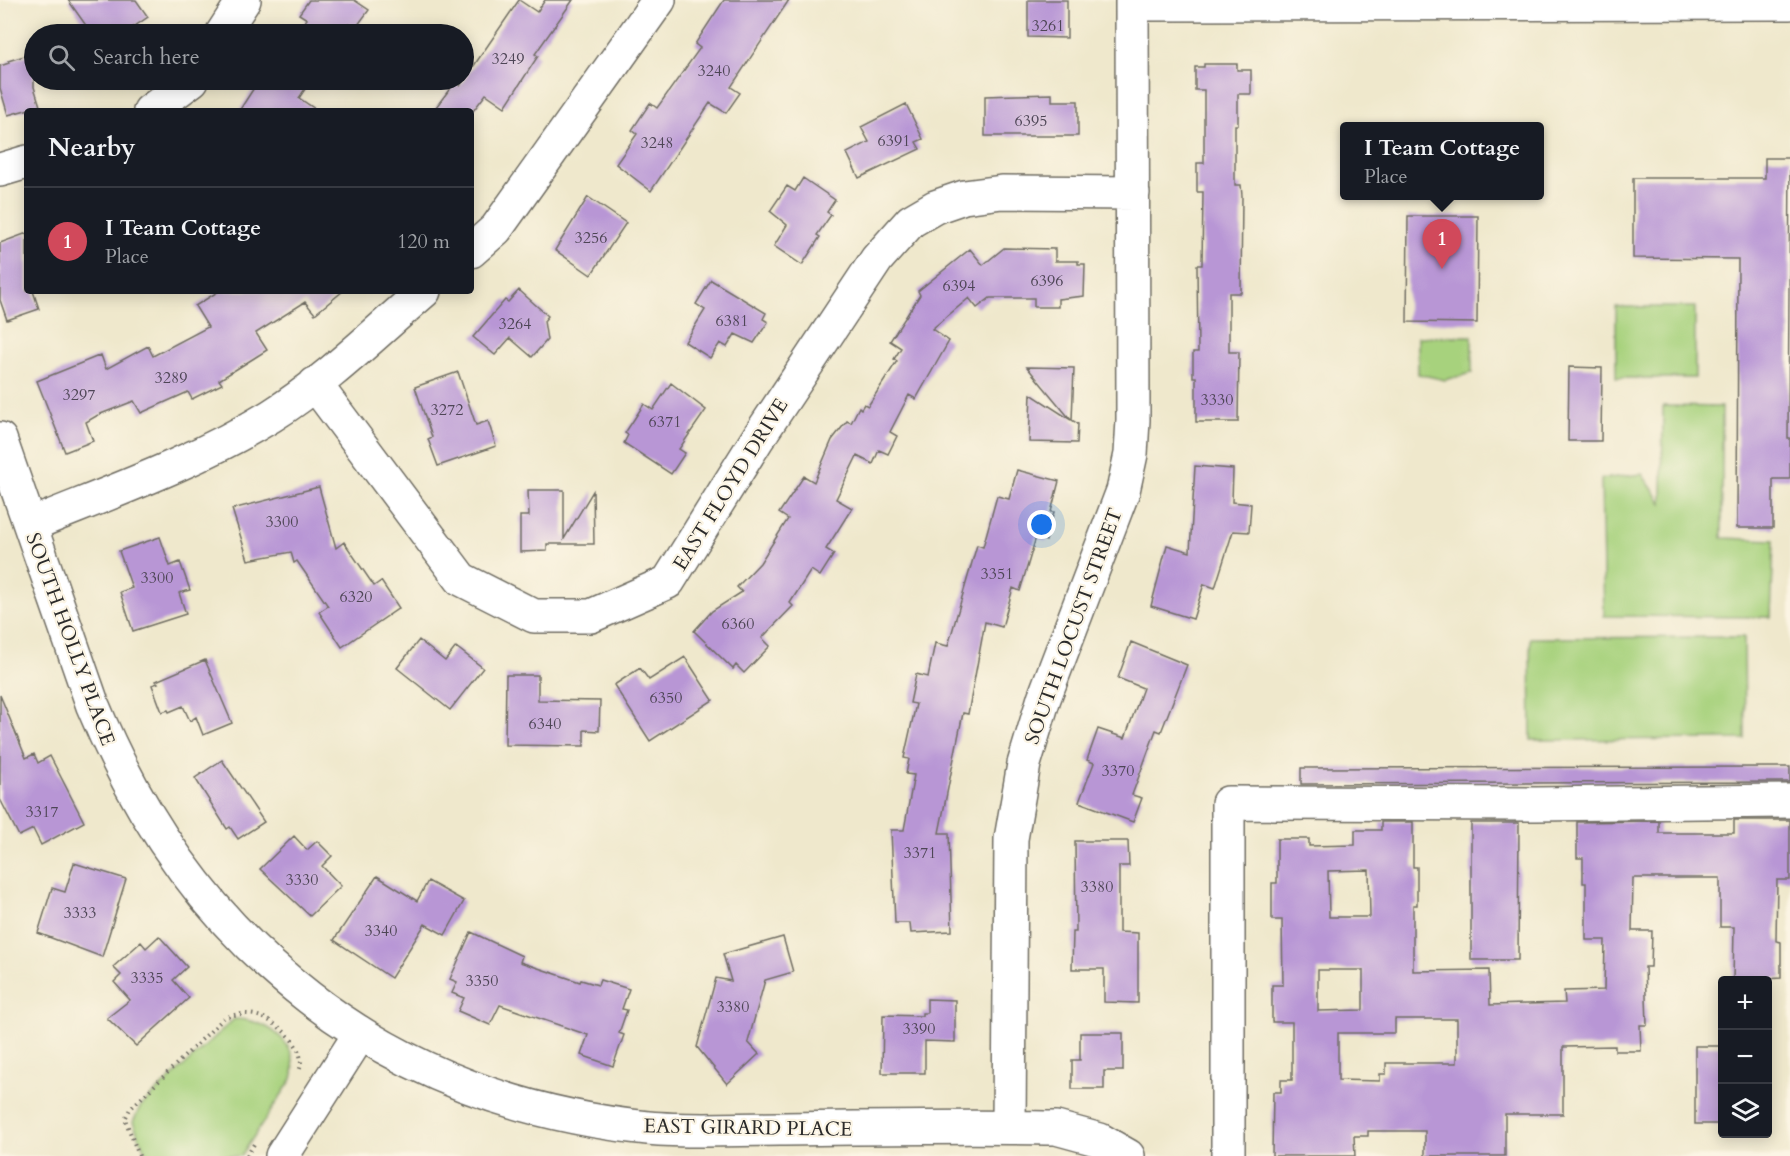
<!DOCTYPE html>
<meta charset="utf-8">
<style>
:root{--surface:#171b24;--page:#20242c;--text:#f1f3f6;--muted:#9ea1a6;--line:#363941;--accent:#d1495b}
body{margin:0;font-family:Cardo,serif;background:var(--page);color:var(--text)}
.controls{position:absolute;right:18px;bottom:18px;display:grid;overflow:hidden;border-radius:6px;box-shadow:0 3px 15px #0003}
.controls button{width:54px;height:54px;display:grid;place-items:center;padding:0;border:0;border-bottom:2px solid var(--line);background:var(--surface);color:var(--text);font:30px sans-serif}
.you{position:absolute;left:1042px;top:525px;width:21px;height:21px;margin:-15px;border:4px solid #fff;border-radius:50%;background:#1a73e8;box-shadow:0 0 0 9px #1a73e833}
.badge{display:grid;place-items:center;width:39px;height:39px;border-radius:50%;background:var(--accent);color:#fff;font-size:20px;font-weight:700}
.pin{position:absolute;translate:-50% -50px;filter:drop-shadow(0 2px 3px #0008)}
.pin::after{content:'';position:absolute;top:32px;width:21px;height:18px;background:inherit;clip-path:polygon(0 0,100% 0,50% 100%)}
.popup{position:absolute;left:1340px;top:122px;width:204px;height:78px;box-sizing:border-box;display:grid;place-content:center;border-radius:6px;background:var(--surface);filter:drop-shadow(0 2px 4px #0005);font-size:20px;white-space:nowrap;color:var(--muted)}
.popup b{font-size:22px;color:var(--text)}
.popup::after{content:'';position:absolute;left:50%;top:100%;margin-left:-12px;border:12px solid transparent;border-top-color:var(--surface)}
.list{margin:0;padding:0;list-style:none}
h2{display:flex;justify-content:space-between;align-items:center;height:78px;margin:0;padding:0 24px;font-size:26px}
h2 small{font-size:20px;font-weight:400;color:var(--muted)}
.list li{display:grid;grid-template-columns:39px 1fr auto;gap:18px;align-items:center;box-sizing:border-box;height:108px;padding:0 24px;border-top:2px solid var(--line)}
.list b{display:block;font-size:22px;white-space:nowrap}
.list p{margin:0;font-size:20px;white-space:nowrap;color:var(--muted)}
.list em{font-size:20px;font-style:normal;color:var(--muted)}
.icon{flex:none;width:33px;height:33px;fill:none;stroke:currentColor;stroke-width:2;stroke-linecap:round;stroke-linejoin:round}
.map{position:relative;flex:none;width:1790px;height:1156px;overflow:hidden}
.search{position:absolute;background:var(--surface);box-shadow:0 3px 15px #0003;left:24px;top:24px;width:450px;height:66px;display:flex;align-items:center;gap:15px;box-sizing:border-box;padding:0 21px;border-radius:33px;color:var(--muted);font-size:22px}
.panel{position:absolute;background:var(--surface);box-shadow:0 3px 15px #0003;left:24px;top:108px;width:450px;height:186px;border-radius:6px}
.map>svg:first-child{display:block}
.green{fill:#a7d27d;stroke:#697e54;stroke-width:1.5}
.building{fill:#b896d5;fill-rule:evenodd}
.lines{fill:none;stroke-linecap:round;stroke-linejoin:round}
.minor-casing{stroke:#706d63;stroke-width:36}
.path{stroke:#706d63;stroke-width:4;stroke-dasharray:1.5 4.5;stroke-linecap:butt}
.minor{stroke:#fff;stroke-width:33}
.labels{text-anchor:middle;stroke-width:4.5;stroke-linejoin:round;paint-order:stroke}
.number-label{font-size:16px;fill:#4e4656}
.street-label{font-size:20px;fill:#2b2b2b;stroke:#fcf5e5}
</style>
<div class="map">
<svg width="1790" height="1156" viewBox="0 0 1790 1156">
<rect width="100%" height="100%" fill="#fcf5e5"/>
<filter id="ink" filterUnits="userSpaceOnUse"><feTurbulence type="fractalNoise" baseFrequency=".0167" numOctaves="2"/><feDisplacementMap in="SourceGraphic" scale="12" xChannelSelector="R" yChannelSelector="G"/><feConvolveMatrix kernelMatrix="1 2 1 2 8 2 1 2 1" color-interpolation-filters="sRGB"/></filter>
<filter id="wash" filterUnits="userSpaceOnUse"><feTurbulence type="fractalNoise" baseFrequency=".008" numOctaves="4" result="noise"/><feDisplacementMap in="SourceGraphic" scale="24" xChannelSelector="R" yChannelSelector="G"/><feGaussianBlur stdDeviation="1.35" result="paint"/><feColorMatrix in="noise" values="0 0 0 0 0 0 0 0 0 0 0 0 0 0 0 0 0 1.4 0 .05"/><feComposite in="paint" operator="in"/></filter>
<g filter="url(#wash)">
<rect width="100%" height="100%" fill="#efe8cc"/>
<path class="green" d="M 1616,307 L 1695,307 L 1695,378 L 1616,378 Z
M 1472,336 L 1472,373 L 1445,380 L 1418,374 L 1418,337 Z
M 1663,406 L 1722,407 L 1722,538 L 1774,540 L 1771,617 L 1604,616 L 1601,479 L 1642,474 L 1662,503 Z
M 1744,637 L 1745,739 L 1531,740 L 1530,638 Z
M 234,1019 C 267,1019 301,1043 292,1079 L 241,1156 L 147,1156 L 133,1122 L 140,1107 Z"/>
<g id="blocks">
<path class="building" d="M 68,0 L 136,0 L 148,17 L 123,34 L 92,34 Z
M 309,0 L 354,0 L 369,10 L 355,29 L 349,24 L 342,34 L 317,34 L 303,24 L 307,19 L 299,14 Z
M 519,0 L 537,12 L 545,0 L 573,0 L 535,54 L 538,56 L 505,107 L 486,94 L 473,111 L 433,111 L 455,82 L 460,86 Z
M 724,0 L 789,0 L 731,87 L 740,93 L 726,113 L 710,103 L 651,191 L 616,164 L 637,134 L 632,130 L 650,103 L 657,108 L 700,48 L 695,44 Z
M 1028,0 L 1067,0 L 1067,38 L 1028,37 Z
M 34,53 L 34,87 L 40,106 L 8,115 L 0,88 L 0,66 L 9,63 L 8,61 Z
M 1204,64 L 1237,64 L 1237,70 L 1251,70 L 1251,94 L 1238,94 L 1238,125 L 1235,125 L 1235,185 L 1241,185 L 1242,196 L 1241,293 L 1229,293 L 1229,352 L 1239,352 L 1238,422 L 1196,422 L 1196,377 L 1193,377 L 1193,352 L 1198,352 L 1197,265 L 1202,265 L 1203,192 L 1197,192 L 1197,163 L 1204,163 L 1204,90 L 1195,90 L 1195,67 L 1204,67 Z
M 259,80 L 311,80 L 299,98 L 318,111 L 239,111 Z
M 1052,94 L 1052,101 L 1078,101 L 1078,136 L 985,136 L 985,96 Z
M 906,104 L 923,139 L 916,142 L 920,149 L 859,178 L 847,153 L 869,142 L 861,127 Z
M 1765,158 L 1790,158 L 1788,438 L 1790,438 L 1790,479 L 1773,479 L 1773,528 L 1737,528 L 1738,259 L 1633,258 L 1633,178 L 1765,178 Z
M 803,178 L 835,200 L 827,212 L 831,215 L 817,235 L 820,237 L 802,265 L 774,246 L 787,225 L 770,211 L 787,186 L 795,191 Z
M 588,197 L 626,223 L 591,275 L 555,250 Z
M 1408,216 L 1478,216 L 1477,323 L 1407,322 Z
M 27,233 L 27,291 L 33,291 L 39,309 L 7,320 L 0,300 L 0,243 Z
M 1004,248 L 1055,249 L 1055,261 L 1078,261 L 1078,264 L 1085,264 L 1084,296 L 1058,299 L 1058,307 L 1034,307 L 1034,298 L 990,298 L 977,308 L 969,298 L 932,329 L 949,341 L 916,399 L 909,395 L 890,432 L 897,436 L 888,454 L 879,450 L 873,464 L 857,456 L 836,499 L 852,508 L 826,549 L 834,554 L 820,576 L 811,570 L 790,603 L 793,606 L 762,638 L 770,646 L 744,673 L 736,665 L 733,669 L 694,631 L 712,611 L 742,592 L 737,587 L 760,563 L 788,519 L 779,513 L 804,476 L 814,482 L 832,440 L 847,421 L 851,423 L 859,407 L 861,409 L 864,404 L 868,406 L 897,361 L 894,359 L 901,348 L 890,341 L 920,295 L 918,291 L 970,249 L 983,265 Z
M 711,280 L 766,313 L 763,319 L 768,322 L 754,343 L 735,334 L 727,347 L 720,343 L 710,358 L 685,342 L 705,310 L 696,304 Z
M 519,290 L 548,316 L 544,321 L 547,340 L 532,357 L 510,338 L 495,355 L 473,337 L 505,300 L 508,302 Z
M 219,291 L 343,291 L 315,314 L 305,302 L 256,333 L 267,350 L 219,380 L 222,384 L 192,399 L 188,392 L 141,413 L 134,401 L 98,415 L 86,422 L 93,441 L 65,452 L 37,381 L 101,355 L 106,369 L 148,346 L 153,356 L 208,327 L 195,306 Z
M 1027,367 L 1074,368 L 1072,420 L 1078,424 L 1077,443 L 1029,442 L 1031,394 L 1071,420 Z
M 1569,367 L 1602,368 L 1601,441 L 1568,441 Z
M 458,372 L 476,425 L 488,421 L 496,446 L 438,466 L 428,439 L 432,437 L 430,431 L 415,387 Z
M 671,383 L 706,410 L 679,449 L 685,453 L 671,474 L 624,443 L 628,435 L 625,433 L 644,404 L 653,410 Z
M 1195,466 L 1233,469 L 1232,502 L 1251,504 L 1249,532 L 1233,531 L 1215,588 L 1204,584 L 1193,619 L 1151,606 L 1167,545 L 1190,552 Z
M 1017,470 L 1059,481 L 1051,512 L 1054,512 L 1046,541 L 1036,537 L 1020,591 L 1013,588 L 1002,627 L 985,622 L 968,714 L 963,713 L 939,833 L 949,833 L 952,931 L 911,933 L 910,923 L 895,923 L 891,830 L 904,830 L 914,775 L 906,774 L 909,759 L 904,758 L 916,704 L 910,703 L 916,674 L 928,677 L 935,643 L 948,646 L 977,545 L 983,547 L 997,496 L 1009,499 Z
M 319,487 L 336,548 L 344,542 L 374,586 L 381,581 L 399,608 L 342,647 L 319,612 L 328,606 L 297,561 L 294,563 L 291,552 L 248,560 L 232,509 Z
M 528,490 L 564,490 L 564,539 L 593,491 L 594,544 L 547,544 L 547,551 L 520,552 L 520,516 L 529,516 Z
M 160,537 L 170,566 L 180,562 L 190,590 L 179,593 L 186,614 L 133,631 L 120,592 L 132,588 L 119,551 Z
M 419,640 L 445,661 L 456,647 L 483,668 L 450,710 L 397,668 Z
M 1131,642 L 1187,665 L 1161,732 L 1156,730 L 1132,795 L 1142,798 L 1133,822 L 1079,802 L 1094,763 L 1087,760 L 1098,729 L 1125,738 L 1143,688 L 1118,678 Z
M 685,657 L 713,700 L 650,741 L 614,685 L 640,668 L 649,680 Z
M 205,660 L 232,723 L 203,735 L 196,717 L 190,721 L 183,706 L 169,712 L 168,710 L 162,712 L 152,685 L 158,683 L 156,681 Z
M 506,675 L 538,675 L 538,700 L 600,701 L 599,731 L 584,730 L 584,746 L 505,745 Z
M 0,695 L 26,758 L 34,754 L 38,763 L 50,756 L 84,822 L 41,845 L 33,829 L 19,836 L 0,799 Z
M 222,760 L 264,822 L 238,839 L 230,827 L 227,829 L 195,778 Z
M 1790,767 L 1790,782 L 1301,784 L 1301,768 Z
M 1734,820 L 1790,820 L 1790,880 L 1777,880 L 1776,941 L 1781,942 L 1781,978 L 1733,981 L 1734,927 L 1720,927 L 1720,878 L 1633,878 L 1632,931 L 1652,931 L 1651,967 L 1645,967 L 1647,1025 L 1640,1025 L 1641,1051 L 1615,1051 L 1615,1046 L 1563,1047 L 1563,1114 L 1505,1114 L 1505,1156 L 1425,1156 L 1425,1131 L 1368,1131 L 1368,1136 L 1354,1136 L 1355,1156 L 1272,1156 L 1273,1092 L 1281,1092 L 1281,1080 L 1292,1080 L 1292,1022 L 1272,1022 L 1272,985 L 1283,985 L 1282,920 L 1272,920 L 1272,883 L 1277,883 L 1277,839 L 1309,839 L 1309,846 L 1355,845 L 1355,830 L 1381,830 L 1381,822 L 1413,822 L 1413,867 L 1417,867 L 1417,905 L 1413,905 L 1413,971 L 1489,970 L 1490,1005 L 1565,1003 L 1564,991 L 1604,990 L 1605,940 L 1586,940 L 1586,883 L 1583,883 L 1583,858 L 1577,858 L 1577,822 L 1659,821 L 1659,833 L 1734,833 ZM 1369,870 L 1370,917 L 1329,917 L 1328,871 ZM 1318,970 L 1363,970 L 1363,1010 L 1318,1011 ZM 1395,1019 L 1457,1019 L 1457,1063 L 1386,1063 L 1386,1074 L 1380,1074 L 1380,1081 L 1338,1080 L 1338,1033 L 1395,1033 Z
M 1471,823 L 1519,823 L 1518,960 L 1471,960 Z
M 294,836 L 307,850 L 317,841 L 332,856 L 322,866 L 341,886 L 310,916 L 260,869 Z
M 1075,841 L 1128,841 L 1129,866 L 1119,866 L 1119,932 L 1138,933 L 1138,1003 L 1104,1002 L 1104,969 L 1072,969 L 1073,932 L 1076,932 Z
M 74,863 L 126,879 L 102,957 L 38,933 L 52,888 L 65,892 Z
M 377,876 L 417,901 L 428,881 L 464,901 L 445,935 L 425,924 L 391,978 L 334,940 Z
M 471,932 L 522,956 L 520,962 L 580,982 L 581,980 L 598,985 L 600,980 L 629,989 L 622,1009 L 627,1010 L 619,1033 L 624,1035 L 613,1066 L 581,1055 L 588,1035 L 500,1005 L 490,1025 L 458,1011 L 464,998 L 452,993 L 457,982 L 450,979 Z
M 159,936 L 187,967 L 173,980 L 189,998 L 136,1046 L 107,1018 L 130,1000 L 114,982 L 121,975 L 113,967 L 141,942 L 146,948 Z
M 783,937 L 793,972 L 765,980 L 748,1042 L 759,1054 L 727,1084 L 697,1047 L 716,978 L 731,981 L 723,954 Z
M 927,999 L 955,1000 L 955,1042 L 925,1041 L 925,1073 L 882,1073 L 883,1015 L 922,1016 L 922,1013 L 927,1013 Z
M 1080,1033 L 1123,1033 L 1123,1071 L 1104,1071 L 1104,1089 L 1072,1089 L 1072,1060 L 1080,1060 Z
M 1695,1046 L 1722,1046 L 1722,1124 L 1695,1124 Z"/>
</g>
</g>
<g filter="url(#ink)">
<use href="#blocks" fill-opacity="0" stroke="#706d63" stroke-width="1.5"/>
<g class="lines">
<g class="minor-casing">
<path id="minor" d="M 1132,4 L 1790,3
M 222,34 L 244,0
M 150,111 L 192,80
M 0,170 L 27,162
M 471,251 L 496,229 L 659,0
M 315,384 L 461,579 L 534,616 L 591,616 L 668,582 L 758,438 L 877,259 L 911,221 L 935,207 L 964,197 L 1002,192 L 1133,193
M 0,439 L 93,706 C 193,948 385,1101 648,1128 C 691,1132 736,1129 780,1129 C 872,1128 964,1126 1056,1128 L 1100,1140 L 1128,1156
M 30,525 C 111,492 196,462 271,416 C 327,381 375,333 424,291
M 1009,1127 L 1011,839 L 1024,764 L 1044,698 L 1123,491 L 1131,454 L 1133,420 L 1132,0
M 282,1156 L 360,1034
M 1228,1156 L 1228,803 L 1536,804 L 1790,801"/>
</g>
<path class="path" d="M 139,1156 L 125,1119 L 130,1109 L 224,1018 C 237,1013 252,1012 266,1019 C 283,1027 308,1051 299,1071
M 247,1156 L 254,1144"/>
<use href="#minor" class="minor"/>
</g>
</g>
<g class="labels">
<g class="number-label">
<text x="1048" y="31">3261</text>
<text x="508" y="64">3249</text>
<text x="714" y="76">3240</text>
<text x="1031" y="126">6395</text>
<text x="894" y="146">6391</text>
<text x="657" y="148">3248</text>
<text x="591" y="243">3256</text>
<text x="1047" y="286">6396</text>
<text x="959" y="291">6394</text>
<text x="732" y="326">6381</text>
<text x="515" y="329">3264</text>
<text x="171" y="383">3289</text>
<text x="79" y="400">3297</text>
<text x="1217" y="405">3330</text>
<text x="447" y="415">3272</text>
<text x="665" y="427">6371</text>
<text x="282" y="527">3300</text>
<text x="997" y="579">3351</text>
<text x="157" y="583">3300</text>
<text x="356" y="602">6320</text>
<text x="738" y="629">6360</text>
<text x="666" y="703">6350</text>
<text x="545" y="729">6340</text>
<text x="1118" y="776">3370</text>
<text x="42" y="817">3317</text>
<text x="920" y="858">3371</text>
<text x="302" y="885">3330</text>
<text x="1097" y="892">3380</text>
<text x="80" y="918">3333</text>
<text x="381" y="936">3340</text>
<text x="147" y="983">3335</text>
<text x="482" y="986">3350</text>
<text x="733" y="1012">3380</text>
<text x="919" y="1034">3390</text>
</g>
<g class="street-label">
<text transform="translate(730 484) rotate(-58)" y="7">EAST FLOYD DRIVE</text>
<text transform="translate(1073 626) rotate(-70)" y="7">SOUTH LOCUST STREET</text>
<text transform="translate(71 639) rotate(70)" y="7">SOUTH HOLLY PLACE</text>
<text transform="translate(748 1127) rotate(1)" y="7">EAST GIRARD PLACE</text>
</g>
</g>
</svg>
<div class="controls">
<button>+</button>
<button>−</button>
<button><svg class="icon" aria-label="layers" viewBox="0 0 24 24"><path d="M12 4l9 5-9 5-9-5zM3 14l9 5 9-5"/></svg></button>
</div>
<div class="you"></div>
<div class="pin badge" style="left:1442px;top:269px">1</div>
<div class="popup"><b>I Team Cottage</b>Place</div>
<div class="search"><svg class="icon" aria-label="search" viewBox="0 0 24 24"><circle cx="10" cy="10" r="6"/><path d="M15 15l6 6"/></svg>Search here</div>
<section class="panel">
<h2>Nearby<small></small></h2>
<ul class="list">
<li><span class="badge">1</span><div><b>I Team Cottage</b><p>Place</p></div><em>120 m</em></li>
</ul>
</section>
</div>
